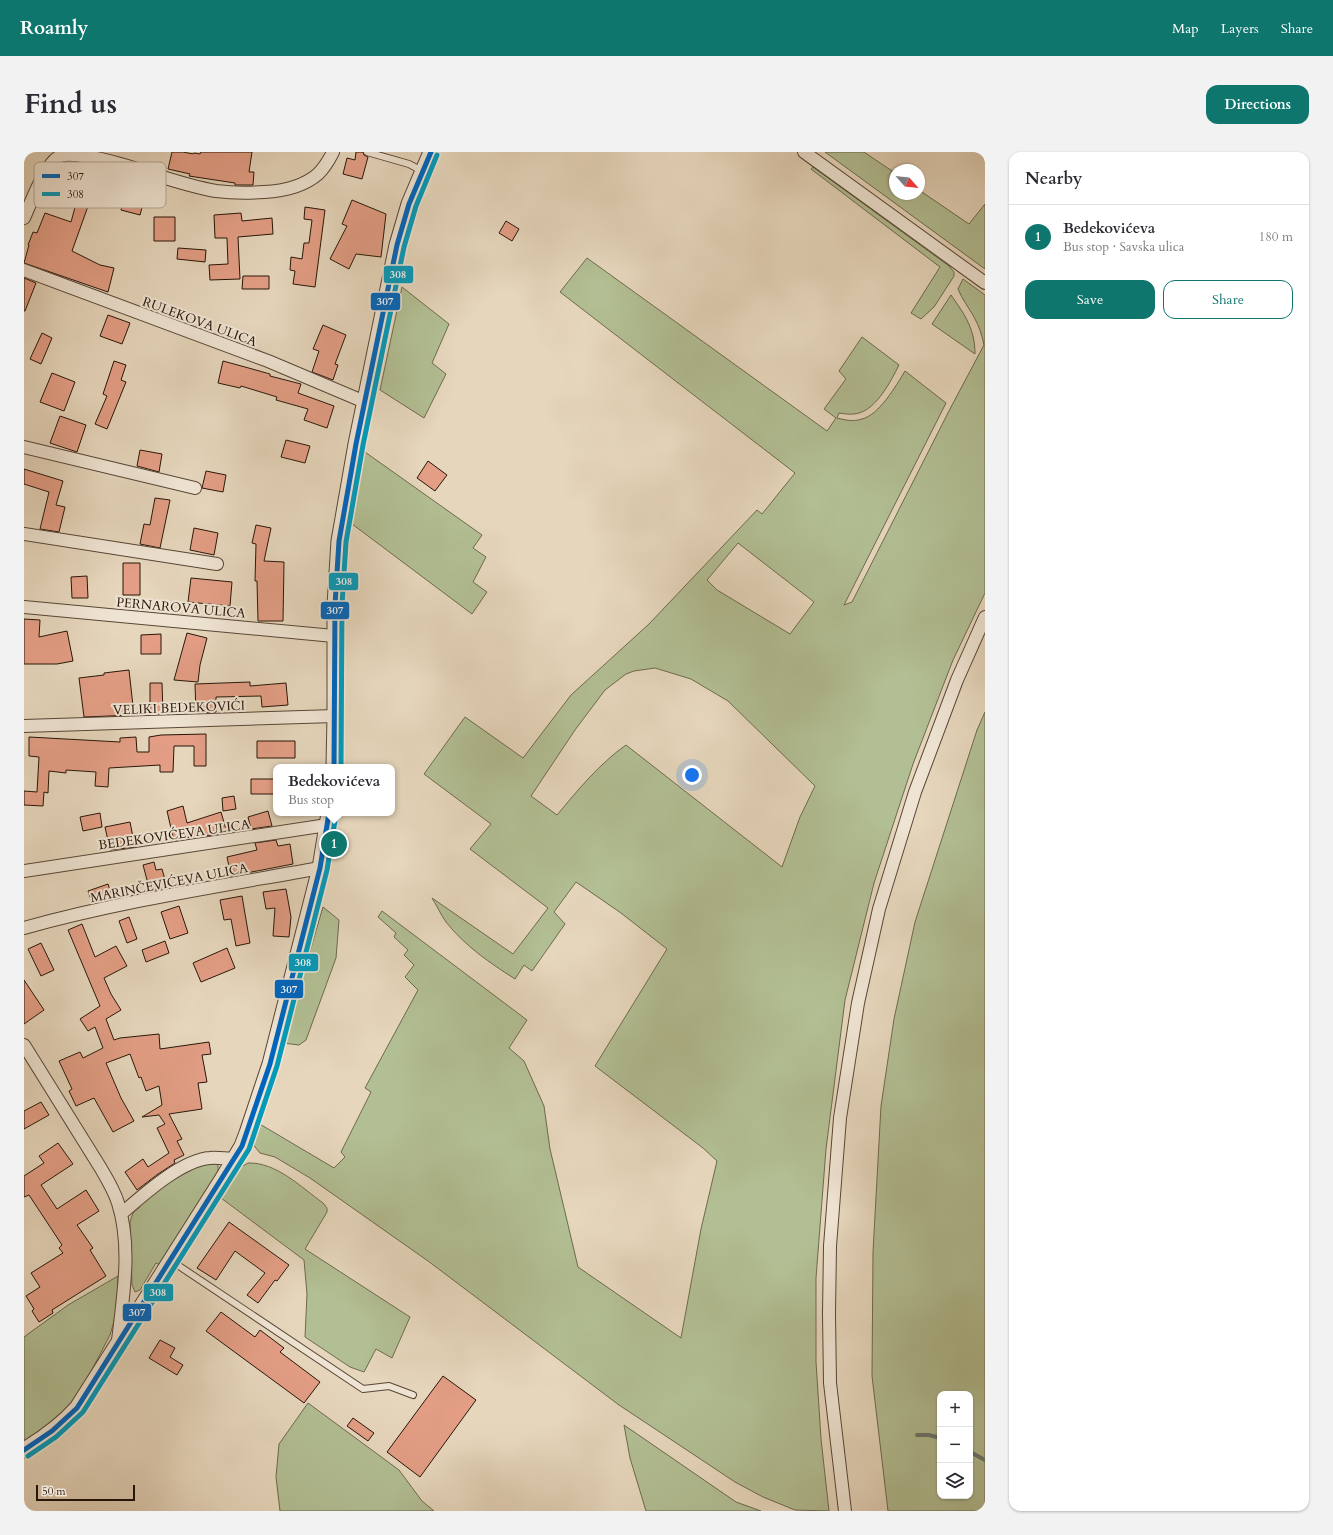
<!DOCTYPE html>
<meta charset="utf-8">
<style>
:root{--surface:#fff;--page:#f2f2f3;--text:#2b2b33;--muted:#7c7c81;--line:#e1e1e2;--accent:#0f766e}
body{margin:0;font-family:Cardo,serif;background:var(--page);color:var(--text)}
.controls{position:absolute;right:12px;bottom:12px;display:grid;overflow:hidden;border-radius:8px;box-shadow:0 1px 3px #0004}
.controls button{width:36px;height:36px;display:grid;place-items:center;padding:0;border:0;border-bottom:1px solid var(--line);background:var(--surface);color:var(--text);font:20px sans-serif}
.compass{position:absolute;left:865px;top:12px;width:36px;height:36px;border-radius:50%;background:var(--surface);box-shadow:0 1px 3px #0004;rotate:117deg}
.scale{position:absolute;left:12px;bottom:10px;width:99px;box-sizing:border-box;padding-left:4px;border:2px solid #281609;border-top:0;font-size:11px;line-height:14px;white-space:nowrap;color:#281609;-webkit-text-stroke:3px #efe4d3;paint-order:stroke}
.you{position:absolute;left:668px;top:623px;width:14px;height:14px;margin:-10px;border:3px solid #fff;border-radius:50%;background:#1a73e8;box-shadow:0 0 0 6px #1a73e833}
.badge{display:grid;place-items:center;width:26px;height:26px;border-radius:50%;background:var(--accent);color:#fff;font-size:13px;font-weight:700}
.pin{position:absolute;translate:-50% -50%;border:2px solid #fff;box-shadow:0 1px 4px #0006}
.popup{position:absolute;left:249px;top:612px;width:122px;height:52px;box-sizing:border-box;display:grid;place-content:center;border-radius:8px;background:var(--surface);filter:drop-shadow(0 1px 3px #0005);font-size:13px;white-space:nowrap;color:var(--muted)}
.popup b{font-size:15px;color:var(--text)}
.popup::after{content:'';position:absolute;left:50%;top:100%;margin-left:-8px;border:8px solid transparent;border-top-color:var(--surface)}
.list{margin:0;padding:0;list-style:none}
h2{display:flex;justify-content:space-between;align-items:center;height:52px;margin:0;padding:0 16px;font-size:17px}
h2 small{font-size:13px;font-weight:400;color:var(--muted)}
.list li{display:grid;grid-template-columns:26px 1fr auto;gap:12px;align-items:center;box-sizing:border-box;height:64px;padding:0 16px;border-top:1px solid var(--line)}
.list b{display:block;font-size:15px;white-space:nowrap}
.list p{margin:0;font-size:13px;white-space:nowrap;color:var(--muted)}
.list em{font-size:13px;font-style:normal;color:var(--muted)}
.actions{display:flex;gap:8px;padding:12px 16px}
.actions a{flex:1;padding:9px 0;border:1px solid var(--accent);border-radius:12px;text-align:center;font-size:14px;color:var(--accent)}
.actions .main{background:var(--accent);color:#fff}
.icon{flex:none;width:22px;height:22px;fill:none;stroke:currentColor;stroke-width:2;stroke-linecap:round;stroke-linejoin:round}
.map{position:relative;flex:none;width:961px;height:1359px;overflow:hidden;border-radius:12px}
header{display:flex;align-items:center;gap:24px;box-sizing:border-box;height:56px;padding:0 20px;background:var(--accent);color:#fff}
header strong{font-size:19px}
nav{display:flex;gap:22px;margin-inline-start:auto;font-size:14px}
.intro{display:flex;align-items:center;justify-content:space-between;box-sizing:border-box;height:96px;padding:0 24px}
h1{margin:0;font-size:28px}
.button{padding:10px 18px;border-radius:12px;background:var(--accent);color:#fff;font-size:14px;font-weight:700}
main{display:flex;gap:24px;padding:0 24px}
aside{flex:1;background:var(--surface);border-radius:12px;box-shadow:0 1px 3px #0004}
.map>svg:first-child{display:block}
.green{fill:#b2be93;stroke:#6d6a4e;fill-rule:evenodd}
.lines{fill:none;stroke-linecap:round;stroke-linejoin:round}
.stream{stroke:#6b7770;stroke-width:4}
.building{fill:#e39e85;stroke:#281609}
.service-casing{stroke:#584636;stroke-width:8}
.minor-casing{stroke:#584636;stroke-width:14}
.tertiary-casing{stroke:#584636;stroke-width:17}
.service{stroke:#efe4d3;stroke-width:6}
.minor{stroke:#efe4d3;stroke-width:12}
.tertiary{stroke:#efe4d3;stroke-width:15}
.bus-1-casing{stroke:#efe4d3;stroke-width:8}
.bus-2-casing{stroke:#efe4d3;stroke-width:8}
.bus-1{stroke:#0065bd;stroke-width:5}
.bus-2{stroke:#049aba;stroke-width:5}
.labels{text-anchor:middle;stroke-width:4;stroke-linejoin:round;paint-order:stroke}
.street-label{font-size:13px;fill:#281609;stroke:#efe4d3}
.key{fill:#efe4d3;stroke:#b3a696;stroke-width:1}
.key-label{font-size:11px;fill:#281609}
.line-badge{stroke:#efe4d3;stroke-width:1.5}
.badge-label{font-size:11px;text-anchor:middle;font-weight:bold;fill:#fff}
</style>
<header>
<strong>Roamly</strong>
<nav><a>Map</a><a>Layers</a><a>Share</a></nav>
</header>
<div class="intro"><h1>Find us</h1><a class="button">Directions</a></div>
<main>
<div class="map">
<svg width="961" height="1359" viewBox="0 0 961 1359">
<rect width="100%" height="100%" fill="#e6d6bc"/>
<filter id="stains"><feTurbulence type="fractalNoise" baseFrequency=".005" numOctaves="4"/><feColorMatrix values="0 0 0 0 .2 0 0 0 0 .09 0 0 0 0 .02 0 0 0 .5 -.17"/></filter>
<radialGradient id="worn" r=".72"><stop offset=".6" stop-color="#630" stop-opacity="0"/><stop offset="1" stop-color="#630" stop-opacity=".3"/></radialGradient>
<path class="green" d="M 801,0 L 840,0 L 871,21 L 871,42 L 895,42 L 895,38 L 945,72 L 961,52 L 961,117 Z
M 789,15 L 925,114 L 930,120 L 930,124 L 910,155 L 897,167 L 887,161 L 916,115 L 787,17 Z
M 563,106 L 803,279 L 812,266 L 800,257 L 822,227 L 815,219 L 838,185 L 875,213 C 867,229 853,256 835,261 C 828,263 822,262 815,261 L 813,266 C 821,268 829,270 838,267 C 855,263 872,234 881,219 L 922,251 L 820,453 L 828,450 L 927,255 L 960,193 C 958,183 955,174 950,165 C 945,156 938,147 934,137 L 939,127 L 961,143 L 961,441 L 929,508 L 889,612 L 850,731 L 821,848 L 802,997 L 792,1126 L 792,1210 L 797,1287 L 805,1359 L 771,1358 L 739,1345 L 711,1330 L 595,1253 L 404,1109 L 286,1026 L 251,1005 L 236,1001 L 227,990 L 234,971 L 310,1016 L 321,1005 L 317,1000 L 347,940 L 341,936 L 394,838 L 381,825 L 390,813 L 380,803 L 384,798 L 370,785 L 372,781 L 354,765 L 358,759 L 503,868 L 485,896 L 500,909 L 520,954 L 526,997 L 554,1115 L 657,1186 L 677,1077 L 693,1009 L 679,996 L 571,914 L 643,797 L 597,761 L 552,730 L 530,760 L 541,772 L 508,819 L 500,813 L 491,827 C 466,811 441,794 422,770 C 417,763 413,754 408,746 L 489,802 L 524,756 L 446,697 L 467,672 L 400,622 L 441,565 L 499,606 L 547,543 L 625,472 L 733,358 L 738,362 L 771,321 L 536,140 ZM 714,391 L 790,450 L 766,482 L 693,438 L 683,428 ZM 631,516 L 667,527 L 704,549 L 791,634 L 776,665 L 758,715 L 602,593 C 575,612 554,638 533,663 L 507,644 L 551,578 L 581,538 L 602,522 L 610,519 Z
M 378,135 L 425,172 L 408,211 L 422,222 L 400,266 L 356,238 Z
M 927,143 C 941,163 951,177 951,202 L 908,172 Z
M 341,300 L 458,383 L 449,396 L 462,405 L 449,430 L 463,440 L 448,462 L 328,372 Z
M 961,560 L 961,1359 L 864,1359 L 848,1224 L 849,1100 L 857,954 L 870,867 L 891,770 L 953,578 ZM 916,1242 L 946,1242 L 946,1344 L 916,1344 Z
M 299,755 L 315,768 L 312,806 L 282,888 L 275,893 L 259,891 Z
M 224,1011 C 252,1010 277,1035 299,1051 L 303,1056 L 303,1060 L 281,1097 L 386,1165 L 368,1206 L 352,1197 L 340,1220 L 326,1215 L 281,1185 L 283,1142 L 280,1108 L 197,1046 C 205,1032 209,1018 224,1011 Z
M 178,1012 L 193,1012 L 194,1013 L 194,1019 L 136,1113 L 132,1111 L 116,1138 L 111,1140 L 108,1133 L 106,1070 L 109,1061 L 116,1055 L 115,1052 L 150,1027 Z
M 94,1124 L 93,1152 L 91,1166 L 86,1183 L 63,1227 L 45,1254 L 14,1282 L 0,1290 L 0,1185 L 44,1153 Z
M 284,1251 L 375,1318 L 398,1349 L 410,1359 L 256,1359 L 252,1325 L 255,1292 Z
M 600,1273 L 712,1350 L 737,1359 L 622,1359 L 606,1306 Z"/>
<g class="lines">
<path class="stream" d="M 893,1283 L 905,1283 L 916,1286
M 946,1300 L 961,1308"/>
</g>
<path class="building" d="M 148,0 L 159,0 L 169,2 L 170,1 L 176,2 L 177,0 L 228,0 L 225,20 L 230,20 L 229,33 L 211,33 L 211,31 L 165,24 L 166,22 L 144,17 Z
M 332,0 L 339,0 L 340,3 L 344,5 L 338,27 L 319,22 L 323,6 L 331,8 Z
M 54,23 L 73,29 L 48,99 L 76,113 L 90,116 L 84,140 L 0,111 L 5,93 L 4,93 L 9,80 L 13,81 L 21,61 L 47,70 L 53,48 L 48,46 Z
M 103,36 L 122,41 L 116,63 L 97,58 Z
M 328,48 L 362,62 L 357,105 L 332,102 L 325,117 L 306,107 L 323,74 L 318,72 Z
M 281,55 L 301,58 L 291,135 L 269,132 L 271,119 L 266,118 L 267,105 L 278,107 L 280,91 L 285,91 L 288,68 L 280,67 Z
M 217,61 L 218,69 L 248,66 L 249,82 L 214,85 L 216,127 L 186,128 L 185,113 L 204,112 L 203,86 L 191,86 L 190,63 Z
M 130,65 L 151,65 L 151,89 L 130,89 Z
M 482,69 L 495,77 L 488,89 L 475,81 Z
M 154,96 L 182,98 L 181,110 L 153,107 Z
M 219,124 L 245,124 L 245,137 L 218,137 Z
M 0,126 L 12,131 L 1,159 L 0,159 Z
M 84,163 L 106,171 L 98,192 L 76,184 Z
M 299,173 L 322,183 L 311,212 L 314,213 L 309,228 L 288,220 L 295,199 L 289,197 Z
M 18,181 L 28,186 L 17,212 L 6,207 Z
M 90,209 L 102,213 L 97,228 L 102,230 L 83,277 L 71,272 L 83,244 L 79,242 Z
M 199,209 L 221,215 L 246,222 L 246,224 L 277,232 L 274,241 L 310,254 L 303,276 L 280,268 L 284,257 L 252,248 L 253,245 L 217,234 L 216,236 L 194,231 Z
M 28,221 L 51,230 L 40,259 L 16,250 Z
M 36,264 L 62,273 L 53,300 L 26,291 Z
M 262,288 L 286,294 L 281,311 L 257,305 Z
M 116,298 L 138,302 L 135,320 L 113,314 Z
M 404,309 L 423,323 L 411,339 L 393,326 Z
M 0,317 L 39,329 L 32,353 L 41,355 L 35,380 L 16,377 L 25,340 L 0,332 Z
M 182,319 L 202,323 L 199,340 L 178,336 Z
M 131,346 L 146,348 L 136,396 L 116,392 L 120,372 L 126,373 Z
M 232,373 L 247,376 L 240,409 L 260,410 L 259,469 L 234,469 L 233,429 L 231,429 L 232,392 L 228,391 Z
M 170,376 L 194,381 L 190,403 L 166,398 Z
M 99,411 L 116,411 L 116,443 L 99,443 Z
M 63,424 L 64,446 L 48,446 L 47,425 Z
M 167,426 L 208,430 L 206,454 L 164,450 Z
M 0,467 L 16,468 L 15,485 L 43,479 L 49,509 L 33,512 L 0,512 Z
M 163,481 L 183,486 L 176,513 L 174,530 L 150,528 Z
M 137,482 L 137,502 L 117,502 L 117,483 Z
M 105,518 L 110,563 L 60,565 L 55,526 L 80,523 L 80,521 Z
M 226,530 L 226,534 L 262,531 L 264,553 L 238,555 L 237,544 L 192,545 L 192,560 L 172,561 L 171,532 Z
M 126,531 L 138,531 L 139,562 L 126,562 Z
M 182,582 L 182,614 L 170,614 L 170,594 L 150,594 L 149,620 L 136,620 L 136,613 L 85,616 L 84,635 L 71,634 L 72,620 L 42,618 L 42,621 L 25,619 L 24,641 L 20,640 L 19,654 L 0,653 L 0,639 L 13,640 L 15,605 L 5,604 L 5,585 L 96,590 L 96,586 L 112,585 L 113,600 L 125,600 L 125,585 L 137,583 Z
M 233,589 L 271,589 L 271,606 L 233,606 Z
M 227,627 L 252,627 L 252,642 L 227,642 Z
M 210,644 L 212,657 L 199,659 L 198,646 Z
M 159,654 L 163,671 L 197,660 L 203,681 L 183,684 L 182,681 L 150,689 L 143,659 Z
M 244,659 L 248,674 L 227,677 L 224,665 Z
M 76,661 L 78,675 L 59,679 L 56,665 Z
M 106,670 L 111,695 L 86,698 L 81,675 Z
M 252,688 L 254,694 L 266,692 L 269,712 L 207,724 L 203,705 L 233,698 L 231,691 Z
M 130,710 L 132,718 L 138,717 L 142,731 L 136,732 L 137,737 L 126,739 L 119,713 Z
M 84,732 L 89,747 L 68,751 L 64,739 Z
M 262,737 L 267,765 L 265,785 L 249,784 L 251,756 L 242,757 L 239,740 Z
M 218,744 L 226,791 L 212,794 L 207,767 L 200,768 L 196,748 Z
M 155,754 L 164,781 L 146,787 L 137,760 Z
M 105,765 L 113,787 L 103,791 L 95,769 Z
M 58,772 L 71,805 L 92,794 L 103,814 L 80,826 L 87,842 L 97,858 L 82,867 L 90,888 L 96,886 L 135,882 L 136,897 L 185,890 L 187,902 L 178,903 L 183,930 L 174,931 L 178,957 L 145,962 L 158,987 L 153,989 L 160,1003 L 150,1008 L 151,1011 L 134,1022 L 113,1038 L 101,1020 L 119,1007 L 124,1015 L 145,1001 L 133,976 L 141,972 L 135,963 L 118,965 L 138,953 L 135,934 L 122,939 L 117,925 L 115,926 L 106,902 L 82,911 L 97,946 L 110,969 L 89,980 L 70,946 L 52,954 L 45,939 L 48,937 L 35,909 L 56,900 L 59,906 L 79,896 L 71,875 L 64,879 L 56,867 L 76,854 L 44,778 Z
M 141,789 L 145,801 L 122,810 L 118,798 Z
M 17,791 L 30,818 L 17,824 L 4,797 Z
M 203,796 L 211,816 L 177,830 L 169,811 Z
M 0,828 L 20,858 L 0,872 Z
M 17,950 L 25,963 L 0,977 L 0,959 Z
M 34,991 L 49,1012 L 17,1033 L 33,1057 L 62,1038 L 75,1059 L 53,1073 L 69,1096 L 66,1098 L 82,1124 L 28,1158 L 29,1161 L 15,1170 L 8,1159 L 10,1157 L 2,1144 L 16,1135 L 7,1121 L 39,1101 L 35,1096 L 38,1093 L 5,1043 L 0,1045 L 0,1024 L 20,1011 L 15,1004 Z
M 205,1070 L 265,1113 L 253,1129 L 251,1128 L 234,1151 L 223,1143 L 241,1121 L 211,1099 L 192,1128 L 173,1116 Z
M 197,1160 L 231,1185 L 236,1178 L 260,1196 L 256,1200 L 296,1230 L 280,1251 L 182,1179 Z
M 136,1188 L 151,1196 L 146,1205 L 159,1213 L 153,1223 L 125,1206 Z
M 419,1224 L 452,1248 L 396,1325 L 363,1300 Z
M 329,1266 L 350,1281 L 344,1289 L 323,1274 Z"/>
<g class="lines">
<g class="service-casing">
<path id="service" d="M 343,0 L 385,12 L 398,19
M 146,1108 L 339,1237 L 365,1234 L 389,1243"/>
</g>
<g class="minor-casing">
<path id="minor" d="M 780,0 L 961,131
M 0,66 C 7,51 21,11 36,4 C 46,0 61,5 72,6 C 112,14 151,32 192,39 C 208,41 224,41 240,40 C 260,39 279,35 294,22 C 300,16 305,8 309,0
M 0,118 L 244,209 L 341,250
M 0,295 L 171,336
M 0,382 L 193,412
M 0,455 L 310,484
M 0,574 L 311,564
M 0,719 L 303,673
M 0,776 C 97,749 197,734 296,716
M 0,893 L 76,1015 C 83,1027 90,1038 94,1051 C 108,1095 99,1144 94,1189
M 97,1062 C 118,1044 157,1008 186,1006 C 194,1005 202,1007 211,1007
M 821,1359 L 806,1231 L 805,1162 L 806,1094 L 816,966 L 834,851 L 855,757 L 891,640 L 933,528 L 961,465"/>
</g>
<g class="tertiary-casing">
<path id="tertiary" d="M 310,615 L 311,564 L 311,453 L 315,389 L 332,292 L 373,93 L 385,52 L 407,0
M 0,1298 C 20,1286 37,1274 53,1256 L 197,1029 L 218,994 L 223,981 L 246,912 L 296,716 L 305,661"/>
</g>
<use href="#service" class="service"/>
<use href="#minor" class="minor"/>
<use href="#tertiary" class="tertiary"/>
<g class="bus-1-casing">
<path id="bus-1" d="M 310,615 L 311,453 L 315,389 L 332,292 L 373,93 L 385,52 L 407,0
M 0,1298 L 28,1279 L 53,1256 L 218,994 L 246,912 L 296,716 L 305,661"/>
</g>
<g class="bus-2-casing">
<path id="bus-2" d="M 317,615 L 318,453 L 322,390 L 339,293 L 380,95 L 392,54 L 413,3
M 4,1304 L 32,1285 L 59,1260 L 225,997 L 253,914 L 303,718 L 312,662"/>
</g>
<use href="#bus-1" class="bus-1"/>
<use href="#bus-2" class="bus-2"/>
</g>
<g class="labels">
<g class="street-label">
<text transform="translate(176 169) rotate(20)" y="5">RULEKOVA ULICA</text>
<text transform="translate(157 455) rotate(5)" y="5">PERNAROVA ULICA</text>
<text transform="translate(155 555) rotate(-2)" y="5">VELIKI BEDEKOVIĆI</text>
<text transform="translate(150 682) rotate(-8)" y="5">BEDEKOVIĆEVA ULICA</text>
<text transform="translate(145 730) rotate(-11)" y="5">MARINČEVIĆEVA ULICA</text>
</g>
</g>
<rect x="10" y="10" width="132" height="46" rx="6" class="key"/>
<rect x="18" y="22" width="18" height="4" fill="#0065bd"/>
<rect x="18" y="40" width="18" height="4" fill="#049aba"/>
<g class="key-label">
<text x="43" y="28">307</text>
<text x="43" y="46">308</text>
</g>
<g class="line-badge">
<rect x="359" y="113" width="31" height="19" rx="4" fill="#049aba"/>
<rect x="346" y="140" width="31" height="19" rx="4" fill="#0065bd"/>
<rect x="304" y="420" width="31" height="19" rx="4" fill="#049aba"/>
<rect x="296" y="449" width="30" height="19" rx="4" fill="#0065bd"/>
<rect x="264" y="801" width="31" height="19" rx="4" fill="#049aba"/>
<rect x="250" y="827" width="30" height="20" rx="4" fill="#0065bd"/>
<rect x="119" y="1131" width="31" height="19" rx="4" fill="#049aba"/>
<rect x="98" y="1151" width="30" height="19" rx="4" fill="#0065bd"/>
</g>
<g class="badge-label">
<text x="374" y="126">308</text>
<text x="361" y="153">307</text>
<text x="320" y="433">308</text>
<text x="311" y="462">307</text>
<text x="279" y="814">308</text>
<text x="265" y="841">307</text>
<text x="134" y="1144">308</text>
<text x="113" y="1164">307</text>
</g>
<rect width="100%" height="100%" filter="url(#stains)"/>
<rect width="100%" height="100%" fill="url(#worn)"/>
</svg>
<div class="controls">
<button>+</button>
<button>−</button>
<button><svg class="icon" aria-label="layers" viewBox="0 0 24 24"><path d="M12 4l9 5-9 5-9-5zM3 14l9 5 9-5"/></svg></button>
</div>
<svg class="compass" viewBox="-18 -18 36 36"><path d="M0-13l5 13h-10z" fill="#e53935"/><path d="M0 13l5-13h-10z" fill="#7c7c81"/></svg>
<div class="scale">50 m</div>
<div class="you"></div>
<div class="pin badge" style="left:310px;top:692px">1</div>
<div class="popup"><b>Bedekovićeva</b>Bus stop</div>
</div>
<aside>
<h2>Nearby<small></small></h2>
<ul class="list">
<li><span class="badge">1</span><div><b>Bedekovićeva</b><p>Bus stop · Savska ulica</p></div><em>180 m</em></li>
</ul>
<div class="actions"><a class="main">Save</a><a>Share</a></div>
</aside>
</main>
